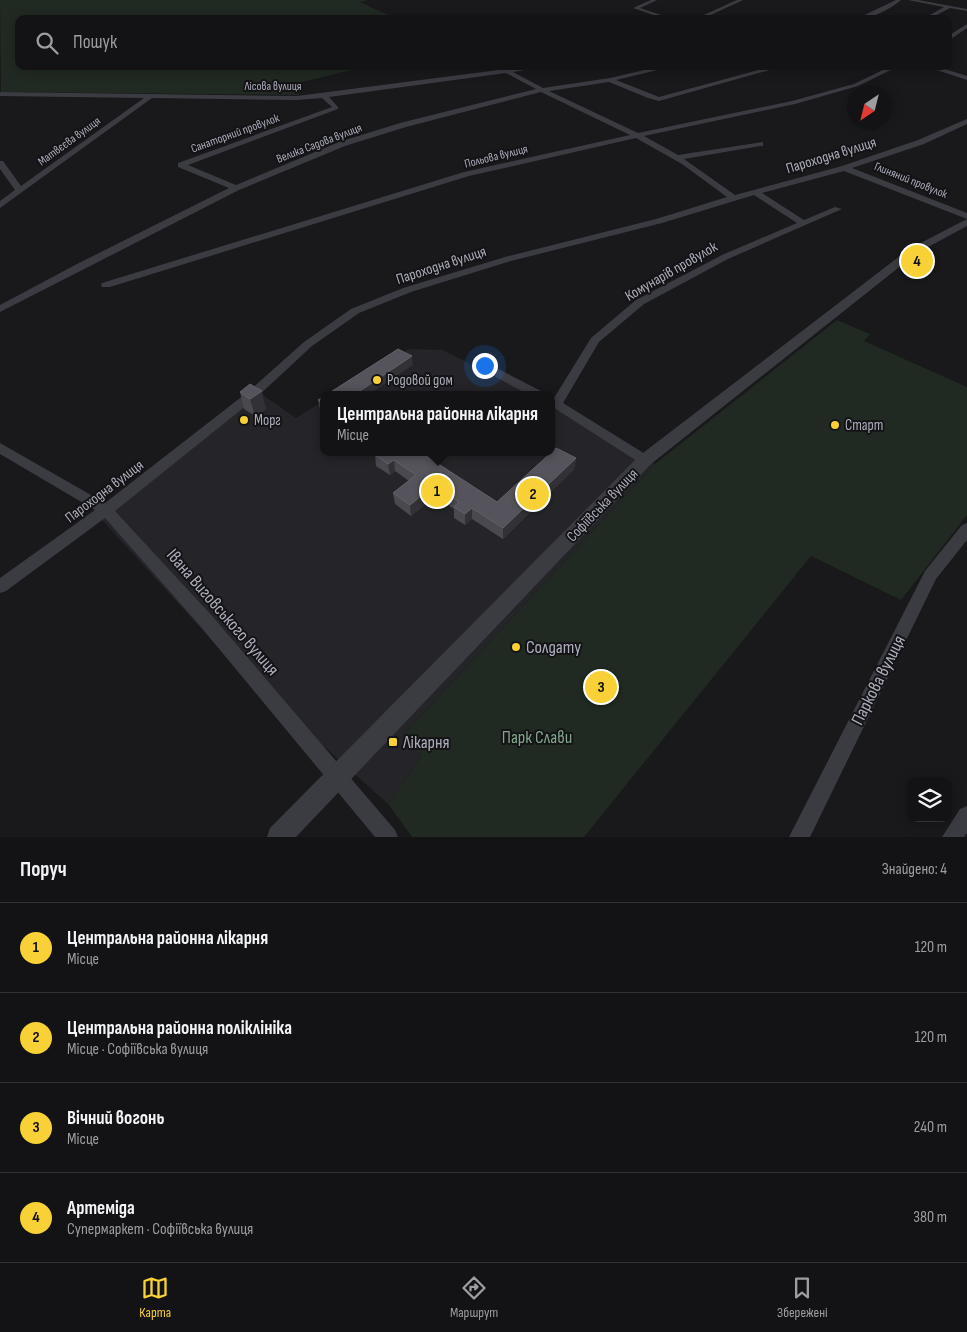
<!DOCTYPE html>
<html lang="uk">
<meta charset="utf-8">
<style>
:root{--surface:#131214;--page:#202022;--text:#f1f3f6;--muted:#9d9ea0;--line:#323234;--accent:#f7d135}
body{margin:0;font-family:"Sofia Sans Condensed",sans-serif;background:var(--page);color:var(--text)}
.controls{position:absolute;right:15px;bottom:15px;display:grid;overflow:hidden;border-radius:10px;box-shadow:0 2px 12px #0003}
.controls button{width:45px;height:45px;display:grid;place-items:center;padding:0;border:0;border-bottom:1px solid var(--line);background:var(--surface);color:var(--text);font:25px sans-serif}
.compass{position:absolute;left:847px;top:85px;width:45px;height:45px;border-radius:50%;background:var(--surface);box-shadow:0 2px 12px #0003;rotate:215deg}
.you{position:absolute;left:484px;top:365px;width:18px;height:18px;margin:-12px;border:4px solid #fff;border-radius:50%;background:#1a73e8;box-shadow:0 0 0 8px #1a73e833}
.badge{display:grid;place-items:center;width:32px;height:32px;border-radius:50%;background:var(--accent);color:#111;font-size:16px;font-weight:700}
.pin{position:absolute;translate:-50% -50%;border:2px solid #fff;box-shadow:0 1px 5px #0006}
.popup{position:absolute;left:320px;top:391px;width:235px;height:65px;box-sizing:border-box;display:grid;place-content:center;border-radius:10px;background:var(--surface);filter:drop-shadow(0 1px 4px #0005);font-size:16px;white-space:nowrap;color:var(--muted)}
.popup b{font-size:19px;color:var(--text)}
.popup::after{content:'';position:absolute;left:50%;top:100%;margin-left:-10px;border:10px solid transparent;border-top-color:var(--surface)}
.list{margin:0;padding:0;list-style:none}
h2{display:flex;justify-content:space-between;align-items:center;height:65px;margin:0;padding:0 20px;font-size:21px}
h2 small{font-size:16px;font-weight:400;color:var(--muted)}
.list li{display:grid;grid-template-columns:32px 1fr auto;gap:15px;align-items:center;box-sizing:border-box;height:90px;padding:0 20px;border-top:1px solid var(--line)}
.list b{display:block;font-size:19px;white-space:nowrap}
.list p{margin:0;font-size:16px;white-space:nowrap;color:var(--muted)}
.list em{font-size:16px;font-style:normal;color:var(--muted)}
.icon{flex:none;width:28px;height:28px;fill:none;stroke:currentColor;stroke-width:2;stroke-linecap:round;stroke-linejoin:round}
.map{position:relative;flex:none;width:967px;height:837px;overflow:hidden}
.search{position:absolute;background:var(--surface);box-shadow:0 2px 12px #0003;left:15px;right:15px;top:15px;height:55px;display:flex;align-items:center;gap:12px;box-sizing:border-box;padding:0 18px;border-radius:10px;color:var(--muted);font-size:19px}
.sheet{height:425px;background:var(--surface)}
nav{display:flex;justify-content:space-around;align-items:center;box-sizing:border-box;height:70px;border-top:1px solid var(--line);background:var(--surface);font-size:14px;color:var(--muted)}
nav a{display:grid;justify-items:center;gap:2px}
nav .on{color:var(--accent)}
.map>svg:first-child{display:block}
.built{fill:#252428}
.green{fill:#202922}
.lines{fill:none;stroke-linecap:round;stroke-linejoin:round}
.minor{fill:#3b3b42;fill-rule:evenodd}
.tertiary{fill:#3b3b42;fill-rule:evenodd}
.wall{fill:#4a4950}
.shaded-wall{fill:#323136}
.building{fill:#55545c;stroke:#62626a}
.poi-dot{fill:#f7d135;stroke:#141316;stroke-width:2}
.labels{text-anchor:middle;stroke-width:4;stroke-linejoin:round;paint-order:stroke}
.far-street-label{font-size:12px;fill:#abadbb;stroke:#141316}
.street-label{font-size:15px;fill:#abadbb;stroke:#141316}
.poi-label{font-size:15px;fill:#abadbb;stroke:#141316;text-anchor:start}
.near-street-label{font-size:18px;fill:#abadbb;stroke:#141316}
.near-poi-label{font-size:18px;fill:#abadbb;stroke:#141316;text-anchor:start}
.near-park-label{font-size:18px;fill:#81a689;stroke:#141316}
</style>
<div class="map">
<svg width="967" height="837" viewBox="0 0 967 837">
<rect width="100%" height="100%" fill="#19181b"/>
<path class="built" d="M 409,349 L 443,350 L 530,395 L 334,395 Z
M 260,393 L 296,418 L 323,401 L 323,452 L 551,452 L 551,406 L 655,464 L 403,735 L 421,757 L 388,804 L 238,669 L 102,520 Z"/>
<path class="green" d="M 0,0 L 368,0 L 360,2 L 397,19 L 19,19 L 19,66 L 368,66 L 298,83 L 299,95 L 1,92 Z
M 837,320 L 870,334 L 864,341 L 967,387 L 967,515 L 901,600 L 811,556 L 584,837 L 412,837 L 388,804 L 421,757 L 403,735 L 655,464 Z"/>
<g class="lines">
<path class="minor" d="M 651,0 L 657,0 L 640,8 L 673,19 L 665,19 L 633,8 Z
M 737,0 L 743,0 L 702,19 L 695,19 Z
M 896,0 L 901,0 C 889,10 871,19 856,19 Z
M 908,0 L 918,0 L 967,9 L 967,11 L 950,8 L 929,19 L 923,19 L 944,7 Z
M 967,24 L 967,28 L 948,41 L 948,36 Z
M 530,66 L 548,66 L 513,72 L 543,88 L 610,78 L 662,66 L 674,66 L 616,80 L 659,97 L 773,66 L 784,66 L 659,101 L 648,98 L 609,82 L 549,91 L 638,133 L 792,101 L 854,84 L 891,66 L 899,66 L 858,86 L 795,104 L 644,136 L 678,155 L 763,142 L 763,146 L 760,146 L 684,159 L 735,195 L 842,166 L 918,140 L 967,119 L 967,124 L 924,144 L 852,168 L 967,213 L 967,219 L 844,171 L 762,193 L 804,220 L 835,207 L 842,209 L 728,259 L 644,304 L 599,342 L 563,403 L 650,457 L 652,460 L 650,463 L 640,463 L 551,406 L 551,397 L 554,398 L 591,338 L 636,300 L 722,255 L 797,223 L 754,195 L 662,223 L 511,261 L 411,292 L 359,313 L 312,346 L 257,397 L 115,511 L 213,617 L 395,830 L 398,837 L 375,837 L 201,627 L 105,518 L 6,591 L 0,593 L 0,578 L 95,510 L 0,454 L 0,443 L 105,503 L 249,391 L 304,342 L 351,309 L 403,288 L 505,257 L 656,219 L 727,197 L 682,164 L 636,138 L 469,176 L 110,287 L 102,287 L 101,285 L 102,283 L 464,172 L 630,135 L 541,92 L 406,127 L 345,146 L 239,190 L 0,312 L 0,305 L 77,264 L 229,188 L 178,167 L 178,163 L 332,107 L 322,98 L 297,100 L 152,98 L 0,208 L 0,201 L 15,190 L 0,169 L 0,161 L 3,161 L 21,186 L 144,98 L 0,96 L 0,92 L 297,96 ZM 506,73 L 536,89 L 400,123 L 339,142 L 236,185 L 188,165 L 338,109 L 338,107 L 329,97 Z
M 925,66 L 935,66 L 967,76 L 967,80 Z
M 481,360 L 543,392 L 545,395 L 529,395 L 477,367 L 475,364 Z
M 967,523 L 967,540 L 936,579 L 810,837 L 789,837 L 925,571 L 962,525 Z
M 967,806 L 967,833 L 964,837 L 942,837 L 960,809 Z"/>
<path class="tertiary" d="M 967,219 L 967,226 L 917,253 L 651,464 L 296,837 L 267,837 L 270,828 L 639,456 L 909,249 Z"/>
</g>
<path class="wall" d="M 240,392 L 266,409 L 255,416 L 244,409 Z
M 323,397 L 323,411 L 320,409 L 318,400 Z
M 378,452 L 497,502 L 576,458 L 574,469 L 503,539 L 472,519 L 465,525 L 454,518 L 454,509 L 435,496 L 411,516 L 395,504 L 393,493 L 409,481 L 395,471 L 390,475 L 376,466 L 375,455 Z"/>
<path class="shaded-wall" d="M 412,356 L 413,365 L 368,395 L 354,395 Z
M 262,391 L 266,409 L 255,416 L 250,399 Z
M 576,458 L 574,469 L 503,539 L 503,528 Z
M 394,460 L 395,471 L 390,475 L 388,464 Z
M 434,485 L 435,496 L 411,516 L 410,505 Z
M 472,508 L 472,519 L 465,525 L 465,514 Z"/>
<path class="building" d="M 398,349 L 412,356 L 354,395 L 326,395 Z
M 250,384 L 262,391 L 250,399 L 240,392 Z
M 323,397 L 323,403 L 318,400 Z
M 556,448 L 576,458 L 503,528 L 472,508 L 465,514 L 454,507 L 459,502 L 434,485 L 410,505 L 393,493 L 416,475 L 394,460 L 388,464 L 375,455 L 378,452 L 420,452 L 497,502 Z"/>
<g class="poi-dot">
<circle cx="377" cy="380" r="5"/>
<circle cx="244" cy="420" r="5"/>
<circle cx="835" cy="425" r="5"/>
<circle cx="516" cy="647" r="5"/>
<rect x="388" y="737" width="10" height="10" rx="2.5"/>
</g>
<g class="labels">
<g class="far-street-label">
<text x="273" y="90">Лісова вулиця</text>
<text transform="translate(235 133) rotate(-20)" y="4">Санаторний провулок</text>
<text transform="translate(69 141) rotate(-36)" y="4">Матвєєва вулиця</text>
<text transform="translate(319 143) rotate(-21)" y="4">Велика Садова вулиця</text>
<text transform="translate(496 156) rotate(-14)" y="4">Польова вулиця</text>
<text transform="translate(911 180) rotate(22)" y="4">Глиняний провулок</text>
</g>
<g class="street-label">
<text transform="translate(831 155) rotate(-17)" y="5">Пароходна вулиця</text>
<text transform="translate(441 265) rotate(-18)" y="5">Пароходна вулиця</text>
<text transform="translate(671 271) rotate(-30)" y="5">Комунарів провулок</text>
<text transform="translate(104 491) rotate(-37)" y="5">Пароходна вулиця</text>
<text transform="translate(602 505) rotate(-46)" y="5">Софіївська вулиця</text>
</g>
<g class="poi-label">
<text x="387" y="385">Родовой дом</text>
<text x="254" y="425">Морг</text>
<text x="845" y="430">Старт</text>
</g>
<g class="near-street-label">
<text transform="translate(223 612) rotate(49)" y="6">Івана Виговського вулиця</text>
<text transform="translate(878 680) rotate(-63)" y="6">Паркова вулиця</text>
</g>
<g class="near-poi-label">
<text x="526" y="653">Солдату</text>
<text x="403" y="748">Лікарня</text>
</g>
<g class="near-park-label">
<text x="537" y="743">Парк Слави</text>
</g>
</g>
</svg>
<div class="controls">
<button><svg class="icon" aria-label="layers" viewBox="0 0 24 24"><path d="M12 4l9 5-9 5-9-5zM3 14l9 5 9-5"/></svg></button>
</div>
<svg class="compass" viewBox="-18 -18 36 36"><path d="M0-13l5 13h-10z" fill="#e53935"/><path d="M0 13l5-13h-10z" fill="#9d9ea0"/></svg>
<div class="you"></div>
<div class="pin badge" style="left:437px;top:491px">1</div>
<div class="popup"><b>Центральна районна лікарня</b>Місце</div>
<div class="pin badge" style="left:533px;top:494px">2</div>
<div class="pin badge" style="left:601px;top:687px">3</div>
<div class="pin badge" style="left:917px;top:261px">4</div>
<div class="search"><svg class="icon" aria-label="search" viewBox="0 0 24 24"><circle cx="10" cy="10" r="6"/><path d="M15 15l6 6"/></svg>Пошук</div>
</div>
<section class="sheet">
<h2>Поруч<small>Знайдено: 4</small></h2>
<ul class="list">
<li><span class="badge">1</span><div><b>Центральна районна лікарня</b><p>Місце</p></div><em>120 m</em></li>
<li><span class="badge">2</span><div><b>Центральна районна поліклініка</b><p>Місце · Софіївська вулиця</p></div><em>120 m</em></li>
<li><span class="badge">3</span><div><b>Вічний вогонь</b><p>Місце</p></div><em>240 m</em></li>
<li><span class="badge">4</span><div><b>Артеміда</b><p>Супермаркет · Софіївська вулиця</p></div><em>380 m</em></li>
</ul>
</section>
<nav>
<a class="on"><svg class="icon" aria-label="map" viewBox="0 0 24 24"><path d="M3 6l6-2 6 2 6-2v14l-6 2-6-2-6 2zM9 4v14M15 6v14"/></svg>Карта</a>
<a><svg class="icon" aria-label="directions" viewBox="0 0 24 24"><path d="M12 3l9 9-9 9-9-9zM9 14v-3h6M13 9l2 2-2 2"/></svg>Маршрут</a>
<a><svg class="icon" aria-label="saved" viewBox="0 0 24 24"><path d="M7 4h10v16l-5-4-5 4z"/></svg>Збережені</a>
</nav>
